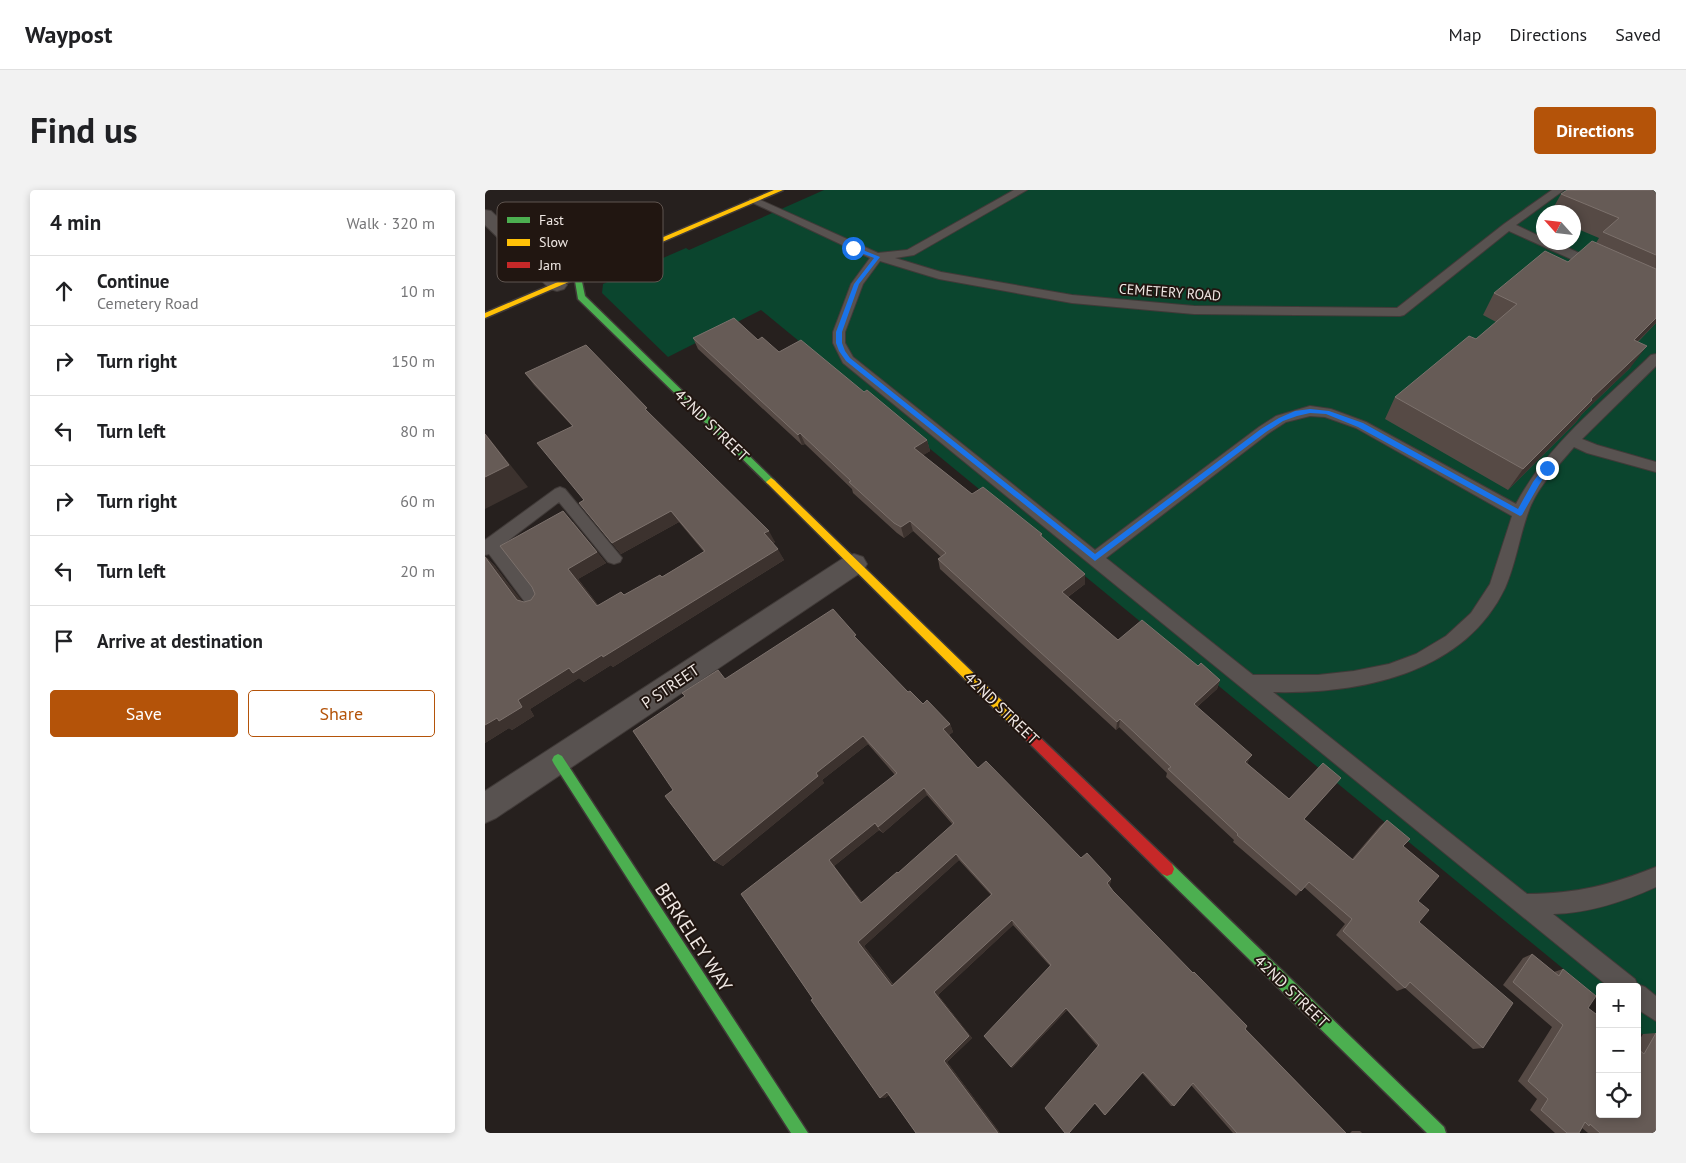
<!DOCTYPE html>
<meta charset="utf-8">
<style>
:root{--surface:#fff;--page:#f2f2f2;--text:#202124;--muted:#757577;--line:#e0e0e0;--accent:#b45309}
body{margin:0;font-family:"PT Sans",sans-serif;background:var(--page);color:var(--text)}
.controls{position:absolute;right:15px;bottom:15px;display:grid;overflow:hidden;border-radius:5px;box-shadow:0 2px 8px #0003}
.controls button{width:45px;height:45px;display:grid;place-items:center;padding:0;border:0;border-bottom:1px solid var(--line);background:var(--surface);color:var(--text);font:25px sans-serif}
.compass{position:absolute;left:1051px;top:15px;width:45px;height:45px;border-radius:50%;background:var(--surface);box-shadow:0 2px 8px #0003;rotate:297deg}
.stop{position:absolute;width:15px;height:15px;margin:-11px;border:4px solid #1a73e8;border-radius:50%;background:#fff}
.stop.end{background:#1a73e8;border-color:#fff;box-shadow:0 1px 5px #0008}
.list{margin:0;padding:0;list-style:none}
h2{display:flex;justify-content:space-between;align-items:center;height:65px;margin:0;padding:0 20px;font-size:21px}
h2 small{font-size:16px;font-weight:400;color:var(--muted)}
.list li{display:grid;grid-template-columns:32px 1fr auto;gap:15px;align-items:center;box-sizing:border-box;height:70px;padding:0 20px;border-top:1px solid var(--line)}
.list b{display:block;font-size:19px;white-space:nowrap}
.list p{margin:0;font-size:16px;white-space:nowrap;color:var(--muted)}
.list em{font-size:16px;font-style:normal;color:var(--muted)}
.actions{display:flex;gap:10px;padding:15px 20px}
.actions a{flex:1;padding:11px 0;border:1px solid var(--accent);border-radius:5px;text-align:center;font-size:18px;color:var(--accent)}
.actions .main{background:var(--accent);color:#fff}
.icon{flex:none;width:28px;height:28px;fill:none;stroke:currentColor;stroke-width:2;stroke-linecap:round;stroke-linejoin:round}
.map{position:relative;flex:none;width:1171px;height:943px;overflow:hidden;border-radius:5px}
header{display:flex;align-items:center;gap:30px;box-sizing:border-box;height:70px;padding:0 25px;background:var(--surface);border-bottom:1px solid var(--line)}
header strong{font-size:24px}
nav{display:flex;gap:28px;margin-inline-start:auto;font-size:18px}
.intro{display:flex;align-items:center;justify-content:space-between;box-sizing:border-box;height:120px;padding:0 30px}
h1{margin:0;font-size:35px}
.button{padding:12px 22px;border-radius:5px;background:var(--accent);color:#fff;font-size:18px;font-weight:700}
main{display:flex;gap:30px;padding:0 30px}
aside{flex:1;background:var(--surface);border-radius:5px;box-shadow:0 2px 8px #0003}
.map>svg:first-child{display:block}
.green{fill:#0b452e;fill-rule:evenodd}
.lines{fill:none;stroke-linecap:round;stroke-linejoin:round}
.lane-casing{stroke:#403a38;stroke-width:2}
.street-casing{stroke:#403a38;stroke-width:2}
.fast-casing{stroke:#403a38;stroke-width:3}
.slow-casing{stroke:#403a38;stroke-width:3}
.jam-casing{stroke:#403a38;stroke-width:3}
.lane{fill:#585250;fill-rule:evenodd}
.street{fill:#585250;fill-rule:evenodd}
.fast{fill:#4caf50;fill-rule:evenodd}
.slow{fill:#ffc107;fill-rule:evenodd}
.jam{fill:#c62828;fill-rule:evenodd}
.wall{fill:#564a45;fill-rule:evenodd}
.shaded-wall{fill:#3c322e}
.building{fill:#665b56;stroke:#7c716c;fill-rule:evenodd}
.route{fill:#1a73e8}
.labels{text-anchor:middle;stroke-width:4;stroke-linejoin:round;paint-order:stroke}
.far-street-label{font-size:14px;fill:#efe7e3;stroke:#211611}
.street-label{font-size:16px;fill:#efe7e3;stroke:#211611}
.near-street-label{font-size:19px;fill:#efe7e3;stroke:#211611}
.key{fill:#211611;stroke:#5f5550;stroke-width:1}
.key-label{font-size:14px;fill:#efe7e3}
</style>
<header>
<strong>Waypost</strong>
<nav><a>Map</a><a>Directions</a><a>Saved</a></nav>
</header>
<div class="intro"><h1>Find us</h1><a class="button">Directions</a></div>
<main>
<aside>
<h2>4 min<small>Walk · 320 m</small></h2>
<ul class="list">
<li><svg class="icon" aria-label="ahead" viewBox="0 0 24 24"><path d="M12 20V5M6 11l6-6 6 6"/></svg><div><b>Continue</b><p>Cemetery Road</p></div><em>10 m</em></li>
<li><svg class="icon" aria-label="right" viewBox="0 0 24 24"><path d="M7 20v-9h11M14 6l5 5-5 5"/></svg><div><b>Turn right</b></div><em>150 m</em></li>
<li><svg class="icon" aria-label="left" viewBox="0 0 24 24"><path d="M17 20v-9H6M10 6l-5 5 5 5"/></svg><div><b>Turn left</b></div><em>80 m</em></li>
<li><svg class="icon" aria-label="right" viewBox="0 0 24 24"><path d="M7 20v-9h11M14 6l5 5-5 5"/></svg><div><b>Turn right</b></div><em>60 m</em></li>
<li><svg class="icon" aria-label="left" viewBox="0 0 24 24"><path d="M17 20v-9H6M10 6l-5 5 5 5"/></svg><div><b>Turn left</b></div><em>20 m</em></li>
<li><svg class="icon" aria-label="arrive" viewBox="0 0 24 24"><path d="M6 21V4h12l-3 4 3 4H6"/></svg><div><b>Arrive at destination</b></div></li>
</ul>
<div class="actions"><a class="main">Save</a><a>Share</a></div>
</aside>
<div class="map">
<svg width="1171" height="943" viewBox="0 0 1171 943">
<rect width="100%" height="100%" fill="#26201e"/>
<path class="green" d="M 339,0 L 1171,0 L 1171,855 L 1152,840 L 1152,797 L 1115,797 L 1115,809 L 276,120 L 183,167 L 117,103 L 118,94 L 201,58 L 204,60 ZM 1058,22 L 1088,22 L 1088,52 L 1058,52 Z"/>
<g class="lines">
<g class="lane-casing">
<path id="lane" d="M 529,0 L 542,0 L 429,65 L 410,68 L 456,82 L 587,105 L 709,116 L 912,118 L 1019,34 L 1067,0 L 1079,0 L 1031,35 L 1058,48 L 1058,52 L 1070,52 L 1116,73 L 1118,76 L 1116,79 L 1108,79 L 1024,41 L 919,125 L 915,126 L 709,124 L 587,113 L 454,89 L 395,71 L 378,94 L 360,142 L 360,153 L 368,167 L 610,360 L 774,237 L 791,226 L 825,216 L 846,219 L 881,232 L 1031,314 C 1062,255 1119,211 1166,165 L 1171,164 L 1171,176 L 1097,249 L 1112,255 L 1171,272 L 1171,282 L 1102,263 L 1089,257 C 1074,275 1056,293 1046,315 C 1035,341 1032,371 1020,398 C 979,484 875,504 788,502 L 1042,704 C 1091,704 1126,695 1171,677 L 1171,697 C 1138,712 1105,723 1068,724 L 1150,789 L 1152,794 L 1160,797 L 1171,806 L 1171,831 L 1152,819 L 1152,797 L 1124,797 L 358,173 L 348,153 L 348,142 L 366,94 L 385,68 L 264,11 L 265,9 L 273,9 L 393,63 L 422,60 ZM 825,226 L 840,227 L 871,238 L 1027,326 L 1005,394 L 986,423 L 961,446 L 931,464 L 904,474 L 869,481 L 833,485 L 768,485 L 621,368 L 784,243 L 801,232 Z
M 75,297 L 80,299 L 137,368 L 135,372 L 129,374 L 123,372 L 74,312 L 16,356 L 57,409 L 59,414 L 57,419 L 51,421 L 45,419 L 4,364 L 0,365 L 0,350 L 70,299 Z"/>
</g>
<g class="street-casing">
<path id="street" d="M 0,20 L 6,21 L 79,91 L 82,95 L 79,99 L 72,101 L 65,99 L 0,35 Z
M 369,364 L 378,367 L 382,374 L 378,381 L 11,628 L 0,633 L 0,601 L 360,367 Z"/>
</g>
<g class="fast-casing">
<path id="fast" d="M 89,85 L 96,87 L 100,106 L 289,290 L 291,292 L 289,294 L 283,294 L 93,109 Z
M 73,564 L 77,566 L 323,943 L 306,943 L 69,574 L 67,570 L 69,566 Z
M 682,672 L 687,674 L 959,937 L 961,943 L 942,943 L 677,684 L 675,679 L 677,674 Z"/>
</g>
<g class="slow-casing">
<path id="slow" d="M 289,0 L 298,0 L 0,128 L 0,123 Z
M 286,288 L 289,290 L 543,536 L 545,540 L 543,544 L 539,545 L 535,544 L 283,294 L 281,292 Z"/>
</g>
<g class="jam-casing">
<path id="jam" d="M 539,535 L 543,536 L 687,674 L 689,679 L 687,684 L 682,686 L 677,684 L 535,544 L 533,540 L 535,536 Z"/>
</g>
<use href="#lane" class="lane"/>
<use href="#street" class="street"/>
<use href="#fast" class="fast"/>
<use href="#slow" class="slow"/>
<use href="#jam" class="jam"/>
</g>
<path class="wall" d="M 1171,0 L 1171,133 L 1153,152 L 1145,178 L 1097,224 L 1091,232 L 1023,300 L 900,229 L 910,207 L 991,149 L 1011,132 L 998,125 L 1009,103 L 1083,72 L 1111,53 L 1114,48 L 1088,37 L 1088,22 L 1066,22 L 1076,4 Z
M 208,148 L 273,150 L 294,162 L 379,202 L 442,250 L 445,261 L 438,265 L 487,304 L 557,344 L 557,347 L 600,384 L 600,394 L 583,407 L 633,450 L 713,476 L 735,490 L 732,499 L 712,517 L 763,572 L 762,573 L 804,609 L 856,588 L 819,629 L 867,669 L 895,636 L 902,630 L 918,656 L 933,711 L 934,732 L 998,858 L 988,859 L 920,798 L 912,801 L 851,745 L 860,734 L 819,697 L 811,706 L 748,652 L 749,650 L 681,587 L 682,583 L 634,537 L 631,540 L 455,379 L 453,369 L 456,367 L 428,341 L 419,348 L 412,343 L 368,303 L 367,299 L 320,254 L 317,255 L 213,159 Z
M 40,183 L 166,225 L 290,352 L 288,353 L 299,370 L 128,477 L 126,475 L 99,492 L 94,488 L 45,519 L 49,526 L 27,540 L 24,538 L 0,553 L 0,366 L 10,376 L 37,412 L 39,412 L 46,410 L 88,332 L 121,373 L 93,389 L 113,415 L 139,405 L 177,387 L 219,362 L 194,332 L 136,364 L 94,313 L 99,310 L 87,236 L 49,195 Z
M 374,452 L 423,502 L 465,534 L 468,542 L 464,545 L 493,578 L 596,668 L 626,689 L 625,694 L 624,695 L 628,701 L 861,943 L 748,943 L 706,895 L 689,916 L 686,916 L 657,883 L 620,925 L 619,925 L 610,914 L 613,857 L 582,820 L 527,878 L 526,877 L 565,776 L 528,735 L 453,805 L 487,848 L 462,872 L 515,943 L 431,943 L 404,905 L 400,908 L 395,908 L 328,809 L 256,704 L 410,585 L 383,554 L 337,590 L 339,593 L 238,676 L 229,671 L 188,600 L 200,506 L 241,489 ZM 442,605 L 468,635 L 413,683 L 377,712 L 349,676 L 394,640 L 398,643 ZM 474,670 L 506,705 L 408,794 L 379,756 Z
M 1047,764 L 1069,782 L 1078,779 L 1103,818 L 1152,924 L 1152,854 L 1158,844 L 1171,843 L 1171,943 L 1103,943 L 1097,938 L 1094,943 L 1070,943 L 1045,920 L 1052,909 L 1033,891 L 1067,837 L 1018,795 L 1038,768 Z
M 867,941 L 875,941 L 877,943 L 865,943 Z"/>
<path class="shaded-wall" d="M 1171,128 L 1171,133 L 1132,172 L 1149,150 Z
M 1162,156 L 1145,178 L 1097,224 L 1091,232 L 1023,300 L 1038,279 L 1106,209 Z
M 0,243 L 43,297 L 0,319 Z
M 315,243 L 320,254 L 317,255 L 313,245 Z
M 442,250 L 445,261 L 432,269 L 429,258 Z
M 186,321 L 194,332 L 136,364 L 127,353 Z
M 425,331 L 428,341 L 419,348 L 416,337 Z
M 88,332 L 121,373 L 93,389 L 122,427 L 112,416 L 83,379 Z
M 284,341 L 290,352 L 285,355 L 279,343 Z
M 293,359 L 299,370 L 128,477 L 126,475 L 99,492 L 94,488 L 45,519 L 49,526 L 27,540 L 24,538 L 0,553 L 0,535 L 33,510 L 84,478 Z
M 0,366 L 10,376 L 44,420 L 32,410 Z
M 600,384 L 600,394 L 577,411 L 577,402 Z
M 735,490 L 732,499 L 706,522 L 709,514 Z
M 635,529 L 634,537 L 631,540 L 632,532 Z
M 465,534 L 468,542 L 461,547 L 458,539 Z
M 378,546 L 383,554 L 337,590 L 339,593 L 238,676 L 229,671 L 331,583 Z
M 767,565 L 763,572 L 756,579 L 760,572 Z
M 439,598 L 442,605 L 398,643 L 393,637 Z
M 390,633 L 394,640 L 349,676 L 381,718 L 376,713 L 344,670 Z
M 471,664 L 474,670 L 379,756 L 411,799 L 407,796 L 373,752 Z
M 626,689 L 625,694 L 622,698 L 622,693 Z
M 527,730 L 528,735 L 453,805 L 487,848 L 462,872 L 515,943 L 513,943 L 459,871 L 449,802 Z
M 581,818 L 582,820 L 527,878 L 526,877 Z
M 402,902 L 407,902 L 400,908 L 395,908 Z"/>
<path class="building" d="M 1082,0 L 1171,0 L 1171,65 L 1118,42 L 1134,28 L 1076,4 Z
M 1107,51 L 1171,79 L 1171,128 L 1149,150 L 1162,156 L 1106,209 L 1107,210 L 1038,279 L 910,207 L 984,146 L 991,149 L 1032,114 L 1009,103 L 1060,61 L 1083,72 Z
M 249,128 L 273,150 L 277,147 L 294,162 L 316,150 L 379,202 L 382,200 L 442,250 L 429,258 L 487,304 L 498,297 L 557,344 L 555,345 L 600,384 L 577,402 L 633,450 L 657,430 L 713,476 L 716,473 L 735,490 L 709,514 L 767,565 L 760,572 L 804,609 L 838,573 L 856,588 L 819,629 L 868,670 L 902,630 L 925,649 L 918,656 L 954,686 L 933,711 L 944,720 L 934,732 L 1028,813 L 998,858 L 925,792 L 920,798 L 858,741 L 867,729 L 824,692 L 816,701 L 752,645 L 753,644 L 683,579 L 686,577 L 635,529 L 632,532 L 453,369 L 461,363 L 425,331 L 416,337 L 409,333 L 364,292 L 366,291 L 315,243 L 313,245 L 208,148 Z
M 101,155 L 162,218 L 160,219 L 284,341 L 279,343 L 293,359 L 118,467 L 117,465 L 88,483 L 84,478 L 33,510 L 37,517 L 14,531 L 12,528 L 0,535 L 0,367 L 32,410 L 39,412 L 46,410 L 50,404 L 47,397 L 15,356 L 78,321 L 112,362 L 83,379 L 112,416 L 136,402 L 139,405 L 175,385 L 177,387 L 220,361 L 186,321 L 127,353 L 94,313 L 99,310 L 52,253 L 88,236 L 40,183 Z
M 0,244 L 24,275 L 0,287 Z
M 348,419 L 371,445 L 369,446 L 423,502 L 425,501 L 438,514 L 442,510 L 465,534 L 458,539 L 493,578 L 501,571 L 596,668 L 602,663 L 626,689 L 622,693 L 628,701 L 708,783 L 709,782 L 762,836 L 760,839 L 861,943 L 752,943 L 708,893 L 689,916 L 658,882 L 620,925 L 610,913 L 584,943 L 580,943 L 560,918 L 614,855 L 581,818 L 526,877 L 499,846 L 566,775 L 527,730 L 449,802 L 484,846 L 459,871 L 513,943 L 431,943 L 402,902 L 395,908 L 326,810 L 328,809 L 256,704 L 412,583 L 378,546 L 331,583 L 333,586 L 229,671 L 180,606 L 188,600 L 148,541 L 200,506 L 197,503 L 233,480 L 240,489 ZM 439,598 L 469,633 L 413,683 L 412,682 L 376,713 L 344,670 L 390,633 L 393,637 ZM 471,664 L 507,704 L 407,796 L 373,752 Z
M 1047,764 L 1074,786 L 1078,779 L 1111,806 L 1103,818 L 1115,827 L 1115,924 L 1152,924 L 1152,858 L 1159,864 L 1171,843 L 1171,943 L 1115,943 L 1105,934 L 1104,936 L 1100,932 L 1094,943 L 1082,943 L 1056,920 L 1063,909 L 1043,891 L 1078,835 L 1028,792 Z"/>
<path class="route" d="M 368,56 L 395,67 L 374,94 L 357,142 L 357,153 L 360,161 L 365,168 L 610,364 L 776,239 L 794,228 L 810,221 L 825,219 L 844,221 L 878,233 L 1033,319 L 1048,292 L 1059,277 L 1065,278 L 1054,295 L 1037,325 L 1035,326 L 873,237 L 841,224 L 825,223 L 812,226 L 798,231 L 781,242 L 610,371 L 361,171 L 354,161 L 351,153 L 351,142 L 369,94 L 389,68 L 366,59 Z"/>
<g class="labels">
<g class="far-street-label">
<text transform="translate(685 102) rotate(4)" y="5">CEMETERY ROAD</text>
</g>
<g class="street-label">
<text transform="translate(227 235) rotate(44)" y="6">42ND STREET</text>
<text transform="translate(185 496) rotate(-34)" y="6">P STREET</text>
<text transform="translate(517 518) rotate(44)" y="6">42ND STREET</text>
<text transform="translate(807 801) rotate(44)" y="6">42ND STREET</text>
</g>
<g class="near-street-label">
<text transform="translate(209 747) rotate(57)" y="7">BERKELEY WAY</text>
</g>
</g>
<rect x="12" y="12" width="166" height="80" rx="8" class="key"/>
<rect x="22" y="27" width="23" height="6" fill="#4caf50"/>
<rect x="22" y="49" width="23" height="7" fill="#ffc107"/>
<rect x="22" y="72" width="23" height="6" fill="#c62828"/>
<g class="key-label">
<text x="54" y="35">Fast</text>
<text x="54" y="57">Slow</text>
<text x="54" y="80">Jam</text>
</g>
</svg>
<div class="controls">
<button>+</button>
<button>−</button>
<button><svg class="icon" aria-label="locate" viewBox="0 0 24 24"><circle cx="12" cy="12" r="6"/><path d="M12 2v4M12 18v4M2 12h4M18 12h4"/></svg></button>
</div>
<svg class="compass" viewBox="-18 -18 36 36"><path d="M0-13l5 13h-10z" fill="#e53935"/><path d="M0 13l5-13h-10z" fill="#757577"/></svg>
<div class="stop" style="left:368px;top:58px"></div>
<div class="stop end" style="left:1062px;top:278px"></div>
</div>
</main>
